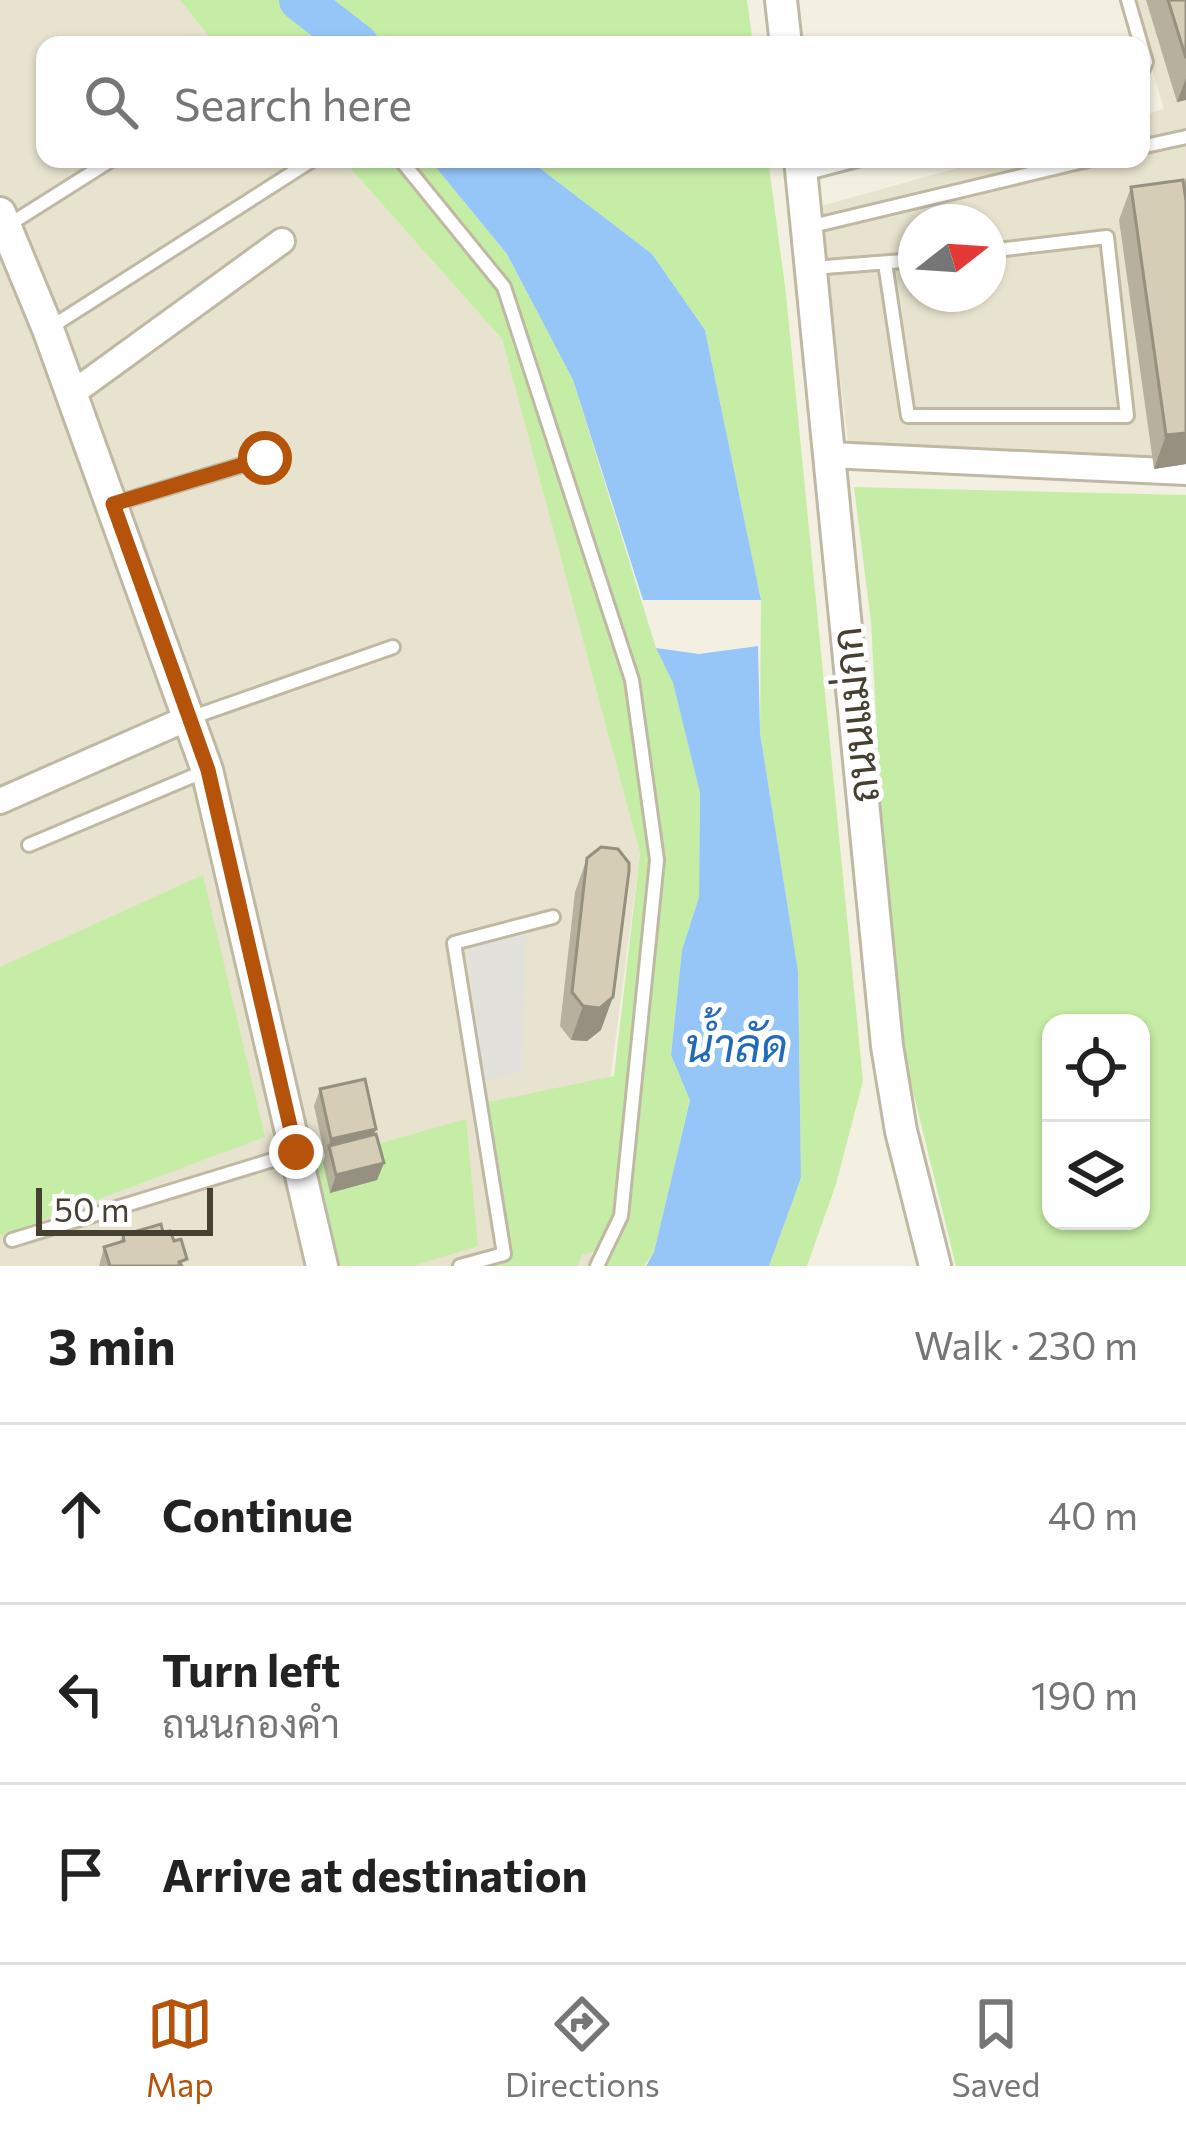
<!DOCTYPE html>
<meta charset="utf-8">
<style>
:root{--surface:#fff;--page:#f2f2f2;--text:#222;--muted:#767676;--line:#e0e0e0;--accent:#b45309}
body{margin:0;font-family:Commissioner,Sarabun,sans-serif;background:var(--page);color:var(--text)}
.controls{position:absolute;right:36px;bottom:36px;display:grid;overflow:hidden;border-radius:24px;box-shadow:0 3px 9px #0004}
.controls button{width:108px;height:108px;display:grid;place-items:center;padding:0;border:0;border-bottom:3px solid var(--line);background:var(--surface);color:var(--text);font:60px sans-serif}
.compass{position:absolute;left:898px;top:204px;width:108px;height:108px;border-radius:50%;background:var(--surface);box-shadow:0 3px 9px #0004;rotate:73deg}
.scale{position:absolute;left:36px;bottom:30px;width:177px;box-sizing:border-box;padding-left:12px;border:6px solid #454032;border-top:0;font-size:33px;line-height:42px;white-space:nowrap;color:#454032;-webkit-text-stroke:9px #fff;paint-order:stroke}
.stop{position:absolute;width:36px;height:36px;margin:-27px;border:9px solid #b45309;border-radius:50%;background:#fff}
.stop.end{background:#b45309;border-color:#fff;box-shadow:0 3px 12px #0008}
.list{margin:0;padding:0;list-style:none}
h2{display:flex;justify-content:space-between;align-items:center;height:156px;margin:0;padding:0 48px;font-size:51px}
h2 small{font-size:39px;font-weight:400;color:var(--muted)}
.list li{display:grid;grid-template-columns:78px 1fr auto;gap:36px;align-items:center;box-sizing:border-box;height:180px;padding:0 48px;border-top:3px solid var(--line)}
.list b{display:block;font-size:45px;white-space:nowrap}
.list p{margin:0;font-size:39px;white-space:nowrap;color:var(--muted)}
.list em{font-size:39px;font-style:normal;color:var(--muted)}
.icon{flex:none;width:66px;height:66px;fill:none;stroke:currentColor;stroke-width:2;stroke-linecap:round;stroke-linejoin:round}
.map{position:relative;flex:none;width:1186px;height:1266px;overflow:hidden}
.search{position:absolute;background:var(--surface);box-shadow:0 3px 9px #0004;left:36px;right:36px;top:36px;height:132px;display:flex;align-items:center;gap:30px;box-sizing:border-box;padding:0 42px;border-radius:24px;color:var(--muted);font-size:45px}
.sheet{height:696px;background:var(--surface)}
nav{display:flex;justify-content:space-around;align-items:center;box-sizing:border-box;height:168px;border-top:3px solid var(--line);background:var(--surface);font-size:33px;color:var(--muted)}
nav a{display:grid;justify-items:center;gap:6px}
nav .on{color:var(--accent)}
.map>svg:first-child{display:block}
.residential{fill:#e8e3cf;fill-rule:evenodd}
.green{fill:#c5eda5;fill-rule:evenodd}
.parking{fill:#e3e1dc}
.water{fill:#96c6f8}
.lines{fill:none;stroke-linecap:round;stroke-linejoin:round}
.river{stroke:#96c6f8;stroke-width:42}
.service-casing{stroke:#bfb9a4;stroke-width:18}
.minor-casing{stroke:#bfb9a4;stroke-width:30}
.tertiary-casing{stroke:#bfb9a4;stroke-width:36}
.service{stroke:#fff;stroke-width:12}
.minor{stroke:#fff;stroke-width:24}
.tertiary{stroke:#fff;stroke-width:30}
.wall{fill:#b7b09d}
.shaded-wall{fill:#95907f}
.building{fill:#d5cdb6;stroke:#95907f;stroke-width:3}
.route{stroke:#b45309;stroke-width:15}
.labels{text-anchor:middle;stroke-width:10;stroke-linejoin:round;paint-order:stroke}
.street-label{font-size:42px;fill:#454032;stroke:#fff}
.water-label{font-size:45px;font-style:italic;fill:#206abd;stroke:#fff}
</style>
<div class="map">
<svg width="1186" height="1266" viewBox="0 0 1186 1266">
<rect width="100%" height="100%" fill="#f3f0e2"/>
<path class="residential" d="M 0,0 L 180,0 L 216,45 L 45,45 L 45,159 L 342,159 L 502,339 L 640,853 L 601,1149 L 591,1266 L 0,1266 Z
M 1131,0 L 1186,0 L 1186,485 L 851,464 L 818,207 L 989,159 L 1141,159 L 1141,116 L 1164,109 ZM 916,222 L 988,222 L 988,294 L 916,294 Z"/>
<path class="green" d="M 180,0 L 747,0 L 753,45 L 379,45 L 372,40 L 371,45 L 216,45 Z
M 342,159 L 429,159 L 507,254 L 573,380 L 656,648 L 673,683 L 700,793 L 699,897 L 682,950 L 671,1055 L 690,1099 L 654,1252 L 644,1266 L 593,1266 L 594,1252 L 582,1255 L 577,1266 L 496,1266 L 505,1263 L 479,1104 L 614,1076 L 640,853 L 502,339 Z
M 528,159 L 768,159 L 786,294 L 863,1081 L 836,1184 L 807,1266 L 769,1266 L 801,1178 L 798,971 L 760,733 L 761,600 L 705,330 L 652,254 Z
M 854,487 L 1186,495 L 1186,1266 L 956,1266 L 904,1055 L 887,922 L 871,622 ZM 1051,1023 L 1141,1023 L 1141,1221 L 1051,1221 Z
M 203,875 L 265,1137 L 0,1236 L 0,967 Z
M 466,1119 L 478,1246 L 413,1266 L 338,1266 L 310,1163 Z"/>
<path class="parking" d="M 526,930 L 522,1073 L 484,1080 L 467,945 Z"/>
<path class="water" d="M 429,159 L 528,159 L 652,254 L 705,330 L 761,600 L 643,600 L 573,380 L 507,254 Z
M 758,646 L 760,733 L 798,971 L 801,1178 L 769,1266 L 646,1266 L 654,1252 L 690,1100 L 671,1055 L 682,950 L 699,897 L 700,793 L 673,683 L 656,648 L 699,654 Z"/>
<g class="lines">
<path class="river" d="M 300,0 L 358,45"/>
<g class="service-casing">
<path id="service" d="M 1128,0 L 1146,62 L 1141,73
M 1141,147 L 1186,137
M 400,159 L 504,287 L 632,680 L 657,860 L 621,1216 L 597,1266
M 804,174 L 861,159
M 7,226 L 113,159
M 808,227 L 1092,159
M 885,263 L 908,416 L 1127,416 L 1107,237 L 988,251
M 812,268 L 916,260
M 48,329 L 314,159
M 113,504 L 265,458
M 190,718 L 393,647
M 29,845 L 205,771
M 12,1240 L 292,1154
M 460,1266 L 504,1254 L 454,943 L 553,917"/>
</g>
<g class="minor-casing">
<path id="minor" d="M 70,395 L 282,241
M 830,455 L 1186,472
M 0,801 L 188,718"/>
</g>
<g class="tertiary-casing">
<path id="tertiary" d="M 781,0 L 786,45
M 800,159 L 887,1046 L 901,1131 L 935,1266
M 0,213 L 48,329 L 207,770 L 322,1266"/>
</g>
<use href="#service" class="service"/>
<use href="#minor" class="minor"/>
<use href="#tertiary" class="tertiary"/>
</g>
<path class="wall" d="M 1146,0 L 1186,0 L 1186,100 L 1177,102 Z
M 1186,177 L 1186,464 L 1154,469 L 1119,220 L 1131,187 L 1183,184 Z
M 587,858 L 601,1030 L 587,1041 L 571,1040 L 560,1026 L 575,892 Z
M 320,1089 L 374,1135 L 384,1163 L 377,1180 L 330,1193 L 323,1163 L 325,1156 L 314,1106 Z
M 163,1232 L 184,1266 L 99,1266 L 104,1247 L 120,1242 L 123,1235 Z"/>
<path class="shaded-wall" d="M 1186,78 L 1186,100 L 1177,102 Z
M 1186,433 L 1186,464 L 1154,469 L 1166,435 Z
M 613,997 L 601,1030 L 587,1041 L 571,1040 L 583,1006 Z
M 376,1129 L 370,1146 L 329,1146 L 325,1156 L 331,1139 Z
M 384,1163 L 377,1180 L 330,1193 L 336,1175 Z"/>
<path class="building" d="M 1168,0 L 1186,0 L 1186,58 Z
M 1183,180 L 1186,201 L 1186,433 L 1166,435 L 1131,187 Z
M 601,847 L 618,849 L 629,863 L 629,871 L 613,997 L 600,1008 L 583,1006 L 572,992 L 587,858 Z
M 365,1079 L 376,1129 L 331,1139 L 320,1089 Z
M 376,1134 L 384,1163 L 336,1175 L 329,1146 Z
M 161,1224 L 163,1232 L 170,1231 L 174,1241 L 181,1239 L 187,1259 L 179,1262 L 181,1266 L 110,1266 L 104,1247 L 124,1241 L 123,1235 Z"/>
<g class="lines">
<path class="route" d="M 265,458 L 113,504 L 208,770 L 296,1152"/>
</g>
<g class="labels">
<g class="street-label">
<text transform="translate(855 715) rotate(-96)" y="15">ถนนแม่กก</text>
</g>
<g class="water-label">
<text x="736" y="1062">น้ำลัด</text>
</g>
</g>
</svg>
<div class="controls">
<button><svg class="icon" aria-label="locate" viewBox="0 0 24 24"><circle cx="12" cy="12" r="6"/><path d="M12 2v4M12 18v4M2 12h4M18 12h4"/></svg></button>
<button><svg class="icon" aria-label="layers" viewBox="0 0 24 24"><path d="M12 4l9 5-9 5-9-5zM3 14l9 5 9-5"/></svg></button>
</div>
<svg class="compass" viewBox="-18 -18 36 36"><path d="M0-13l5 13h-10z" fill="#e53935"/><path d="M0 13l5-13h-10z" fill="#767676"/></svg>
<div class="scale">50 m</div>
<div class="stop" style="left:265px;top:458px"></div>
<div class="stop end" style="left:296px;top:1152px"></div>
<div class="search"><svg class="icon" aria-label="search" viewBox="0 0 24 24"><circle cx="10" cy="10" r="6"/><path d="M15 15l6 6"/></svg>Search here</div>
</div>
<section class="sheet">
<h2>3 min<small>Walk · 230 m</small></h2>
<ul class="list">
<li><svg class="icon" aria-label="ahead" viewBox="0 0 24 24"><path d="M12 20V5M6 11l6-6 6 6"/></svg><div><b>Continue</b></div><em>40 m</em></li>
<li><svg class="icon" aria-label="left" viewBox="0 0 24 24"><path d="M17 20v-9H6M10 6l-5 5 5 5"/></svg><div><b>Turn left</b><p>ถนนกองคำ</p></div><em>190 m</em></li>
<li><svg class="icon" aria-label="arrive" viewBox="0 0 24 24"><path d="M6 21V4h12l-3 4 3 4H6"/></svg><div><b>Arrive at destination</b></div></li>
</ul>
</section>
<nav>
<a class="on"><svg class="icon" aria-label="map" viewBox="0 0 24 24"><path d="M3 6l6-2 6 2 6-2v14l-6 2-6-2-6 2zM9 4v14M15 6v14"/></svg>Map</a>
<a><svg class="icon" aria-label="directions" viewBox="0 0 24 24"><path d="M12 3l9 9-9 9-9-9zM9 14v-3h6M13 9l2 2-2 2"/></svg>Directions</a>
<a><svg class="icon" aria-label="saved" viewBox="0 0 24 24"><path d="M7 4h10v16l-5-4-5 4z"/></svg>Saved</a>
</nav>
